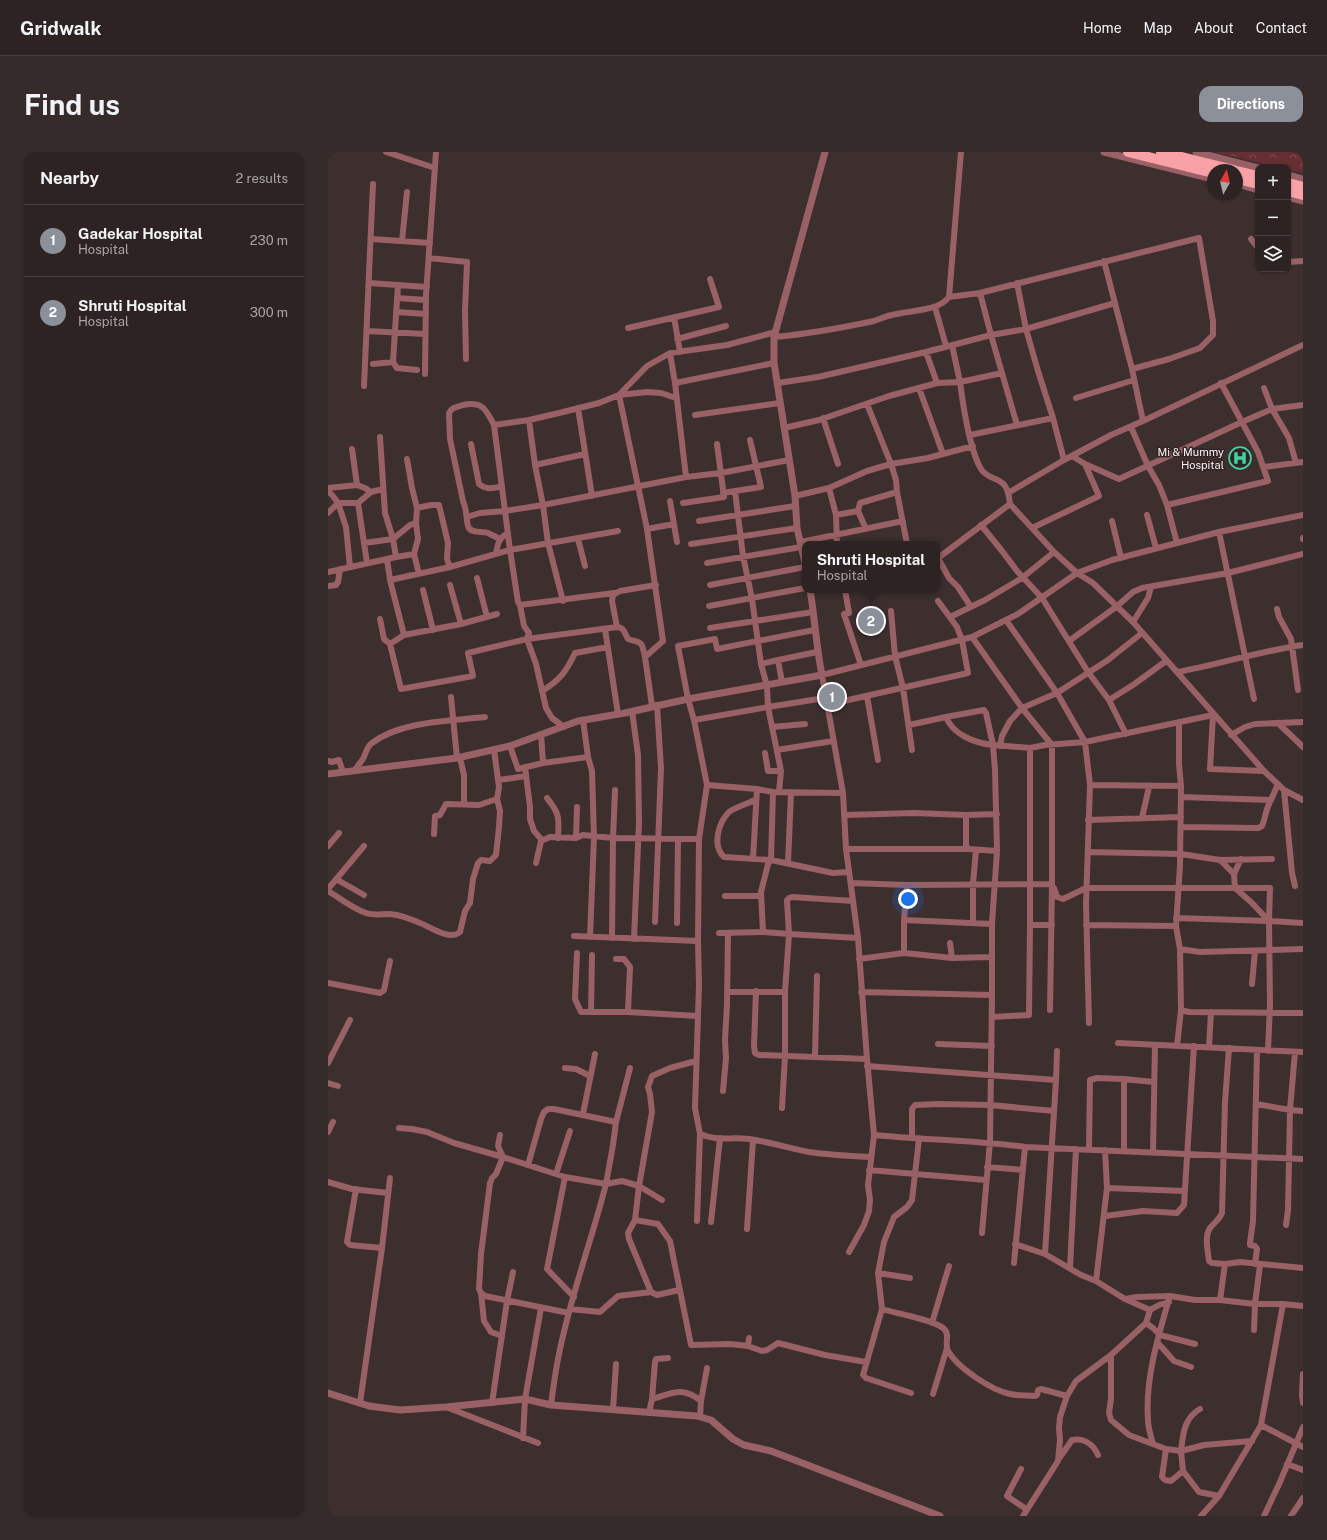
<!DOCTYPE html>
<meta charset="utf-8">
<style>
:root{--surface:#2e2323;--page:#362b2b;--text:#f1f3f6;--muted:#a7a4a6;--line:#494041;--accent:#8c9099}
body{margin:0;font-family:"Public Sans",sans-serif;background:var(--page);color:var(--text)}
.controls{position:absolute;right:12px;top:12px;display:grid;overflow:hidden;border-radius:8px;box-shadow:0 1px 3px #0004}
.controls button{width:36px;height:36px;display:grid;place-items:center;padding:0;border:0;border-bottom:1px solid var(--line);background:var(--surface);color:var(--text);font:20px sans-serif}
.compass{position:absolute;left:879px;top:12px;width:36px;height:36px;border-radius:50%;background:var(--surface);box-shadow:0 1px 3px #0004;rotate:8deg}
.you{position:absolute;left:580px;top:747px;width:14px;height:14px;margin:-10px;border:3px solid #fff;border-radius:50%;background:#1a73e8;box-shadow:0 0 0 6px #1a73e833}
.badge{display:grid;place-items:center;width:26px;height:26px;border-radius:50%;background:var(--accent);color:#fff;font-size:13px;font-weight:700}
.pin{position:absolute;translate:-50% -50%;border:2px solid #fff;box-shadow:0 1px 4px #0006}
.popup{position:absolute;left:474px;top:389px;width:138px;height:52px;box-sizing:border-box;display:grid;place-content:center;border-radius:8px;background:var(--surface);filter:drop-shadow(0 1px 3px #0005);font-size:13px;white-space:nowrap;color:var(--muted)}
.popup b{font-size:15px;color:var(--text)}
.popup::after{content:'';position:absolute;left:50%;top:100%;margin-left:-8px;border:8px solid transparent;border-top-color:var(--surface)}
.list{margin:0;padding:0;list-style:none}
h2{display:flex;justify-content:space-between;align-items:center;height:52px;margin:0;padding:0 16px;font-size:17px}
h2 small{font-size:13px;font-weight:400;color:var(--muted)}
.list li{display:grid;grid-template-columns:26px 1fr auto;gap:12px;align-items:center;box-sizing:border-box;height:72px;padding:0 16px;border-top:1px solid var(--line)}
.list b{display:block;font-size:15px;white-space:nowrap}
.list p{margin:0;font-size:13px;white-space:nowrap;color:var(--muted)}
.list em{font-size:13px;font-style:normal;color:var(--muted)}
.icon{flex:none;width:22px;height:22px;fill:none;stroke:currentColor;stroke-width:2;stroke-linecap:round;stroke-linejoin:round}
.map{position:relative;flex:none;width:975px;height:1364px;overflow:hidden;border-radius:12px}
header{display:flex;align-items:center;gap:24px;box-sizing:border-box;height:56px;padding:0 20px;background:var(--surface);border-bottom:1px solid var(--line)}
header strong{font-size:19px}
nav{display:flex;gap:22px;margin-inline-start:auto;font-size:14px}
.intro{display:flex;align-items:center;justify-content:space-between;box-sizing:border-box;height:96px;padding:0 24px}
h1{margin:0;font-size:28px}
.button{padding:10px 18px;border-radius:12px;background:var(--accent);color:#fff;font-size:14px;font-weight:700}
main{display:flex;gap:24px;padding:0 24px}
aside{flex:1;background:var(--surface);border-radius:12px;box-shadow:0 1px 3px #0004}
.map>svg:first-child{display:block}
.forest{fill:url(#forest-crowns)}
.lines{fill:none;stroke-linecap:round;stroke-linejoin:round}
.minor{stroke:#996165;stroke-width:6}
.tertiary{stroke:#996165;stroke-width:7}
.trunk{stroke:#f8a2a8;stroke-width:10}
.labels{text-anchor:middle;stroke-width:3;stroke-linejoin:round;paint-order:stroke}
.poi-label{font-size:11px;fill:#fbf1f1;stroke:#332526;text-anchor:end}
</style>
<header>
<strong>Gridwalk</strong>
<nav><a>Home</a><a>Map</a><a>About</a><a>Contact</a></nav>
</header>
<div class="intro"><h1>Find us</h1><a class="button">Directions</a></div>
<main>
<aside>
<h2>Nearby<small>2 results</small></h2>
<ul class="list">
<li><span class="badge">1</span><div><b>Gadekar Hospital</b><p>Hospital</p></div><em>230 m</em></li>
<li><span class="badge">2</span><div><b>Shruti Hospital</b><p>Hospital</p></div><em>300 m</em></li>
</ul>
</aside>
<div class="map">
<svg width="975" height="1364" viewBox="0 0 975 1364">
<defs>
<pattern id="forest-crowns" width="20" height="18" patternUnits="userSpaceOnUse"><rect width="20" height="18" fill="#652f34"/><path d="M2 6a3 3 0 1 1 6 0M12 15a3 3 0 1 1 6 0" fill="none" stroke="#7c4e52"/></pattern>
</defs>
<rect width="100%" height="100%" fill="#3e2f2f"/>
<path class="forest" d="M 887,0 L 975,0 L 975,21 L 960,18 L 960,15 L 949,15 Z"/>
<g class="lines">
<path class="minor" d="M 58,0 L 107,16
M 43,87 L 102,91
M 923,87 L 930,96
M 74,89 L 79,40
M 101,106 L 139,110 L 137,159 L 138,207
M 960,110 L 975,109
M 41,131 L 99,135
M 689,131 L 698,177 L 787,151
M 70,133 L 65,210 L 69,216 L 89,218
M 652,141 L 663,183 L 689,273
M 621,145 L 633,0
M 69,146 L 98,148
M 607,155 L 618,194
M 68,160 L 98,162
M 346,165 L 352,200
M 300,176 L 391,155 L 382,127
M 39,179 L 97,182
M 446,185 C 480,182 513,176 546,169 C 552,167 558,164 564,163 C 581,158 610,160 621,145 L 652,141 L 871,86 L 885,169 L 885,183 L 872,196 L 841,207 L 804,217 L 776,109
M 349,187 L 398,174
M 624,193 L 632,230 L 674,221
M 598,200 L 609,231
M 342,201 L 347,231
M 45,212 L 65,210
M 804,217 L 815,269
M 97,222 L 98,143 L 108,0
M 450,231 L 490,225 L 598,200 L 663,183 L 698,177 L 710,219 L 725,266 L 736,308
M 36,234 L 45,32
M 591,236 L 615,302
M 936,236 L 944,257 L 961,286 L 968,311
M 748,246 L 806,228
M 539,252 L 563,312 L 568,328 L 569,340 L 579,392
M 250,256 L 264,344
M 367,263 L 452,251
M 495,266 L 510,312
M 201,268 L 207,313 L 215,353 L 220,391 L 235,449
M 166,273 C 158,257 154,249 135,253 C 129,255 124,255 121,261 L 122,287 L 135,349 C 139,358 138,366 140,374 C 142,382 154,379 160,381 C 164,383 168,385 172,387
M 803,275 L 820,314 L 831,333 L 839,353 L 849,391
M 456,276 L 491,268 L 561,244 L 609,231 L 632,230 C 635,253 641,297 653,317 C 659,327 672,326 677,334 C 681,339 681,346 682,352 L 726,400 L 749,421 L 765,431 L 805,470 L 936,619 L 956,638 L 975,648
M 642,283 L 725,266
M 52,285 L 57,361 L 65,387 L 68,405 L 59,407
M 143,292 L 151,332 C 158,338 166,337 174,334
M 24,297 L 29,333 L 37,336 L 43,340
M 744,304 L 757,312 L 791,327 L 914,270 L 944,257 L 975,253
M 79,307 L 84,336 L 89,356
M 207,313 L 257,302
M 936,315 L 975,310
M 358,325 L 347,231 L 446,211
M 0,336 L 29,333
M 501,336 L 508,363 L 509,392
M 0,339 L 5,344 L 10,351 L 30,351 L 43,340 L 55,337
M 407,339 L 433,335 L 422,288
M 680,341 L 736,308 L 783,283 L 815,269 L 975,193
M 467,344 L 501,336 L 539,319 L 563,312 L 600,306 L 645,294
M 342,349 L 349,390
M 10,351 L 18,375 L 22,415
M 30,351 L 39,411
M 355,351 L 396,345 L 389,292
M 839,353 L 940,329 L 930,300 L 893,231
M 530,359 L 532,351 L 569,340
M 0,361 L 10,351
M 508,363 L 530,359 L 538,377
M 819,363 L 828,396
M 975,363 L 891,380 L 784,408 L 749,421 L 690,462 L 644,485 L 494,523 L 515,641 L 518,697 L 530,786 L 539,907 L 546,983 C 597,988 647,988 697,995 L 975,1007
M 139,365 L 152,361 L 177,359 L 166,273 L 201,268 L 231,261 L 271,251 L 291,243 L 319,240 L 333,241 L 348,246
M 371,369 L 467,354
M 784,369 L 793,406
M 88,371 L 90,387 L 86,402 L 91,422
M 653,373 L 674,399 L 689,419 L 714,446 L 760,520 L 781,548 L 798,582
M 704,376 L 771,344 L 757,312
M 319,377 L 346,372
M 891,380 L 926,547
M 975,386 L 975,387
M 250,387 L 257,414
M 473,390 L 575,369
M 36,391 L 65,387 L 82,373 L 88,371 L 89,356 L 103,353 L 111,353 L 120,391 L 119,407 L 122,415
M 363,392 L 469,376
M 168,401 C 170,391 171,386 180,381
M 68,405 L 86,402
M 379,411 L 473,395
M 0,420 L 59,407 L 62,428 L 76,483
M 149,426 L 159,465
M 62,428 L 122,415 L 182,398 L 177,359 L 215,353 L 358,325 L 393,321 L 461,308
M 122,433 L 133,472
M 382,433 L 477,415
M 0,434 L 8,433 L 10,430 L 12,417
M 95,438 L 105,478
M 517,438 L 521,461 L 516,462 L 533,513
M 286,441 L 192,453 L 190,450 L 182,398 L 290,379
M 192,453 L 196,474 L 201,481 L 199,487 L 289,475 L 284,449 L 285,443 L 292,439 L 328,433
M 381,454 L 477,436
M 643,455 L 630,435 L 621,426 L 610,406 L 682,352
M 949,457 L 951,465 L 963,487 L 970,538
M 563,459 L 567,504 L 575,536 L 584,598
M 169,462 L 133,472 L 76,483 L 62,492 L 73,537 L 145,524 L 140,501 L 199,487 L 208,512 L 218,556 L 224,566 L 236,575
M 622,465 L 657,448 L 694,426 L 726,400
M 52,467 L 56,487 L 62,492
M 678,468 L 729,541 L 757,590 L 762,633 L 758,752 L 761,871
M 805,470 L 820,446 L 823,435
M 289,475 C 296,475 297,482 300,487 C 315,492 313,488 317,505
M 382,476 L 485,460
M 277,477 L 290,562
M 644,485 L 694,556 L 724,593 L 724,732 L 722,858
M 741,489 L 788,455 L 805,440 L 814,436 L 900,421 L 975,402
M 433,512 L 450,508
M 850,520 C 892,512 933,499 975,493
M 454,530 L 450,508 L 489,500
M 214,539 C 232,528 238,520 247,501 L 280,495
M 539,544 L 550,608
M 123,545 L 129,606
M 781,548 L 805,533 L 838,509
M 498,553 L 640,521 L 634,488 L 629,475 L 610,449
M 324,554 L 317,505 L 335,489 L 319,377 L 291,243 L 319,214 L 342,201 L 399,193 L 448,180
M 304,559 L 310,603 L 311,670 L 306,787
M 366,568 L 440,555 L 439,534 L 433,512 L 424,447 L 415,404 L 407,339 L 395,341
M 950,571 L 975,595
M 581,573 L 618,565
M 444,575 L 477,572
M 213,582 L 215,611
M 903,583 L 917,575 L 927,572 L 975,570
M 182,594 L 190,617 L 215,611 L 260,605 L 255,568
M 672,594 L 674,584 L 682,569 L 694,556 L 729,541 L 780,508 L 814,481
M 702,596 L 702,773
M 166,598 L 171,635 L 169,647
M 449,598 L 505,589
M 437,601 L 440,619 L 453,619
M 260,605 L 264,619 L 266,685 L 262,785
M 132,606 L 136,623 L 136,652
M 0,609 L 4,610 L 11,608 L 15,620
M 197,615 L 202,655 L 202,667 L 206,679 L 214,688
M 26,619 C 29,615 32,611 35,607 C 38,601 39,594 44,591 C 73,569 122,569 157,565
M 171,628 L 198,624
M 379,633 L 429,637
M 762,633 L 853,634
M 956,638 L 964,721 L 967,734
M 445,640 L 443,708 L 440,712 L 433,740 L 435,780 L 461,782 L 530,786
M 451,640 L 453,619 L 440,555 L 497,546
M 853,645 L 943,648 L 950,632
M 219,646 C 232,662 231,666 230,686
M 427,648 C 419,652 408,655 401,660 C 390,671 384,694 396,705 L 443,708 L 505,721 L 521,720
M 517,663 L 586,661 L 638,663 L 669,662
M 638,663 L 638,694 L 641,697
M 814,666 L 821,635
M 760,668 L 853,665
M 853,675 L 930,676 L 934,674 C 938,665 937,658 943,648
M 248,686 L 255,683 L 285,686 L 371,687 L 379,633 L 366,568 L 360,547 L 350,494 L 387,487 L 389,497 L 486,478
M 371,687 L 370,789 L 371,833 L 367,956 L 372,982 C 387,989 405,985 421,987 C 441,990 461,996 481,1000 C 501,1003 522,1004 543,1005
M 0,694 L 11,681
M 518,697 L 641,697 L 669,699
M 760,700 L 853,702 L 892,708 L 944,707
M 425,707 L 429,637 L 445,640 L 515,641
M 892,708 L 906,722 L 907,736 L 923,750 L 941,769 L 942,853 L 940,899
M 208,711 L 213,689 L 222,685 L 248,686 L 249,655
M 460,711 L 463,641
M 906,722 L 913,707
M 8,727 L 36,743
M 523,731 L 579,733 L 724,732
M 726,736 L 729,745 L 735,747 L 758,736 L 942,736 L 941,769 L 975,771
M 0,737 L 36,694
M 0,739 C 12,746 24,756 38,761 C 46,764 54,762 62,762 C 72,763 83,767 92,771 C 103,775 121,789 132,780 L 137,759 L 142,751 L 145,727 L 150,711 L 153,708 L 162,709 L 168,703 L 171,675 L 172,659 L 169,647 L 151,653 L 118,652 L 112,663 L 107,664 L 106,682
M 397,744 L 432,744
M 848,766 L 941,769
M 576,768 L 664,772
M 327,770 L 333,616 L 329,553
M 349,771 L 350,687
M 645,771 L 645,732 L 648,698
M 758,773 L 848,774
M 391,781 L 435,780
M 246,784 L 370,789
M 284,786 L 285,686 L 287,638
M 622,791 L 624,806
M 852,797 L 872,800 L 975,797
M 249,801 L 247,847 L 253,860 L 300,860 L 370,864
M 576,801 L 576,768 L 579,733
M 288,807 L 296,807 L 302,815 L 300,860
M 531,807 L 576,801 L 624,806 L 664,805
M 0,831 L 52,841 L 56,838 L 62,809
M 924,832 L 927,799
M 428,839 L 426,894 L 427,901 L 431,903 L 539,907
M 399,840 L 457,840
M 533,840 L 664,843
M 853,858 L 861,860 L 975,861
M 263,860 L 264,803
M 664,865 L 701,863 L 702,773 L 724,773
M 790,891 L 975,900
M 610,892 L 664,894
M 849,894 L 853,858 L 852,797 L 848,774 L 852,714 L 853,634 L 851,612 L 851,570
M 881,895 L 883,860
M 487,905 L 489,824
M 0,911 L 22,868
M 539,914 L 728,928 L 717,1102
M 237,916 L 248,917 L 262,924
M 796,927 L 826,930
M 728,928 L 729,899
M 0,931 L 10,934
M 395,939 L 398,906 L 397,888 L 399,853 L 400,781
M 928,952 L 962,958 L 975,959
M 454,956 L 457,904 L 457,840 L 461,782 L 459,748 L 461,746 L 464,745 L 525,749
M 255,962 L 267,902
M 71,976 L 84,977 L 99,980 L 126,991 L 175,1005 L 237,1025 L 278,1032 L 285,993 L 288,970 L 302,916
M 0,980 L 5,970
M 172,983 L 170,994 L 175,1005 L 168,1022 L 164,1026 L 162,1031 L 153,1102 L 151,1137 L 153,1141 L 157,1144 L 241,1161
M 584,986 L 584,957 L 587,953 L 611,952 L 662,953 L 726,959
M 761,997 L 762,928 L 769,926 L 796,927 L 796,999
M 825,1000 L 827,893
M 200,1013 L 213,967 L 216,960 L 220,957 L 226,957 L 288,970
M 659,1015 L 695,1018
M 541,1018 L 658,1028
M 228,1022 L 242,979
M 237,1025 L 219,1117 L 246,1145
M 0,1030 L 24,1037 L 60,1041
M 779,1036 L 857,1039
M 28,1037 L 19,1090 L 22,1093 L 54,1096
M 334,1048 L 311,1034 L 307,1068 L 330,1072 L 342,1089 L 363,1193 L 402,1192 L 420,1194 L 421,1186
M 777,1064 L 815,1059 L 849,1061 L 856,1053 L 866,894
M 307,1068 L 300,1081 L 301,1087 L 323,1140 L 329,1143 L 351,1138
M 369,1069 L 372,982
M 383,1070 L 392,986
M 958,1073 L 960,1058 L 962,958 L 967,900
M 419,1077 L 425,988
M 654,1081 L 662,990 L 664,843 L 664,772 L 669,699 L 667,618 L 665,593 C 647,591 625,583 618,565 L 656,558 L 658,561 L 665,593 L 702,596 L 717,593 L 757,590 L 885,563 L 882,617 L 936,619
M 687,1092 L 717,1102 L 753,1123 L 768,1129 L 797,1147 L 822,1158
M 521,1100 L 536,1073 L 541,1059 L 542,1048 L 540,1033 L 546,983
M 686,1111 L 697,995
M 897,1112 L 884,1111 L 881,1109 C 880,1099 876,1085 882,1076 C 887,1070 891,1068 894,1061 L 897,950 L 901,896
M 927,1112 L 929,1097 L 927,1094 L 922,1093 L 922,1091 L 925,1069 L 929,899
M 742,1116 L 748,997
M 550,1121 L 582,1126
M 768,1129 L 779,1036 L 777,998
M 153,1141 L 156,1169 L 163,1180 L 174,1184
M 797,1147 L 809,1145 L 842,1144 L 867,1148 L 892,1148 L 927,1152 L 955,1152 L 975,1154
M 892,1148 L 897,1112 L 912,1110 L 975,1116
M 242,1157 L 272,1160 L 290,1144 L 323,1140
M 554,1157 C 567,1161 606,1168 615,1176 C 623,1182 616,1191 620,1199 C 630,1216 663,1238 682,1242 C 690,1244 699,1243 707,1244 L 709,1243 L 710,1238 L 713,1237 L 739,1244
M 604,1171 L 621,1114
M 818,1171 L 825,1176 L 832,1183 L 867,1192
M 926,1178 L 927,1152 L 932,1113
M 830,1191 L 846,1209 L 863,1215
M 420,1194 L 434,1199 L 439,1198 L 450,1191 L 497,1203 L 538,1210
M 783,1203 L 783,1247 L 781,1261 L 783,1268 L 801,1283 L 838,1297 L 853,1299 C 855,1282 856,1266 872,1257
M 975,1222 L 974,1243 L 975,1251
M 583,1241 L 538,1226 L 535,1223 L 554,1157 L 550,1121 L 556,1090 L 566,1065 L 579,1055 L 584,1048 L 591,987
M 605,1242 L 619,1196
M 324,1247 C 345,1241 354,1234 373,1249 L 372,1265
M 373,1249 L 379,1216
M 32,1251 L 54,1096 L 62,1026
M 164,1251 L 179,1149 L 185,1120
M 223,1253 C 225,1238 227,1222 230,1207 C 241,1148 263,1091 278,1032 L 294,1029 L 311,1034 L 324,960 L 322,942 L 320,935 L 324,924 L 342,916 L 368,909
M 118,1255 L 210,1291
M 285,1258 L 288,1212
M 321,1261 L 324,1247 L 327,1210 L 328,1207 L 340,1206
M 933,1273 L 975,1295
M 195,1286 L 197,1247 L 213,1156
M 825,1292 C 823,1284 820,1276 820,1268 C 817,1227 830,1185 841,1147
M 838,1297 L 834,1325 L 837,1328 L 843,1329 L 855,1319 L 853,1299 L 876,1293 L 924,1289
M 730,1308 L 744,1288 C 756,1286 765,1292 770,1303
M 959,1312 L 975,1318
M 693,1317 L 679,1344 L 698,1357
M 855,1319 L 871,1340 L 891,1344
M 695,1364 L 730,1309 L 732,1288 L 731,1276 L 732,1265 L 739,1244 L 748,1229 L 783,1203 L 818,1171 L 822,1158 L 831,1153 L 841,1150
M 873,1364 L 891,1344 L 933,1273 L 955,1152
M 936,1364 L 952,1330 L 975,1275
M 963,1364 L 975,1346"/>
<path class="tertiary" d="M 776,0 L 885,27
M 868,0 L 930,16
M 960,23 L 975,27
M 909,32 L 930,38
M 960,45 L 975,49
M 477,411 L 469,376 L 467,344 L 446,211 L 446,185 L 497,0
M 0,622 L 129,606 L 182,594 L 250,569 L 297,561 L 360,547 L 494,523 C 488,494 487,466 482,438
M 0,1241 L 41,1254 L 72,1258 L 118,1255 L 197,1247 L 223,1253 L 369,1264 L 383,1268 L 405,1287 L 416,1293 L 443,1299 L 612,1364"/>
<path class="trunk" d="M 800,0 L 885,21
M 833,0 L 906,18
M 909,19 L 930,24
M 909,27 L 930,32
M 960,31 L 975,35
M 960,39 L 975,43"/>
</g>
<defs>
<g id="hospital-ring" transform="scale(1.15)"><circle r="9.5" fill="#332526" stroke="#40d4a1" stroke-width="1.5"/><path d="M-5-5h3v3.5h4V-5h3V5h-3V1.5h-4V5h-3Z" fill="#40d4a1"/></g>
</defs>
<g fill-rule="evenodd">
<use href="#hospital-ring" x="912" y="306"/>
</g>
<g class="labels">
<g class="poi-label">
<text x="896" y="304">Mi &amp; Mummy<tspan x="896" dy="13">Hospital</tspan></text>
</g>
</g>
</svg>
<div class="controls">
<button>+</button>
<button>−</button>
<button><svg class="icon" aria-label="layers" viewBox="0 0 24 24"><path d="M12 4l9 5-9 5-9-5zM3 14l9 5 9-5"/></svg></button>
</div>
<svg class="compass" viewBox="-18 -18 36 36"><path d="M0-13l5 13h-10z" fill="#e53935"/><path d="M0 13l5-13h-10z" fill="#a7a4a6"/></svg>
<div class="you"></div>
<div class="pin badge" style="left:504px;top:545px">1</div>
<div class="pin badge" style="left:543px;top:469px">2</div>
<div class="popup"><b>Shruti Hospital</b>Hospital</div>
</div>
</main>
